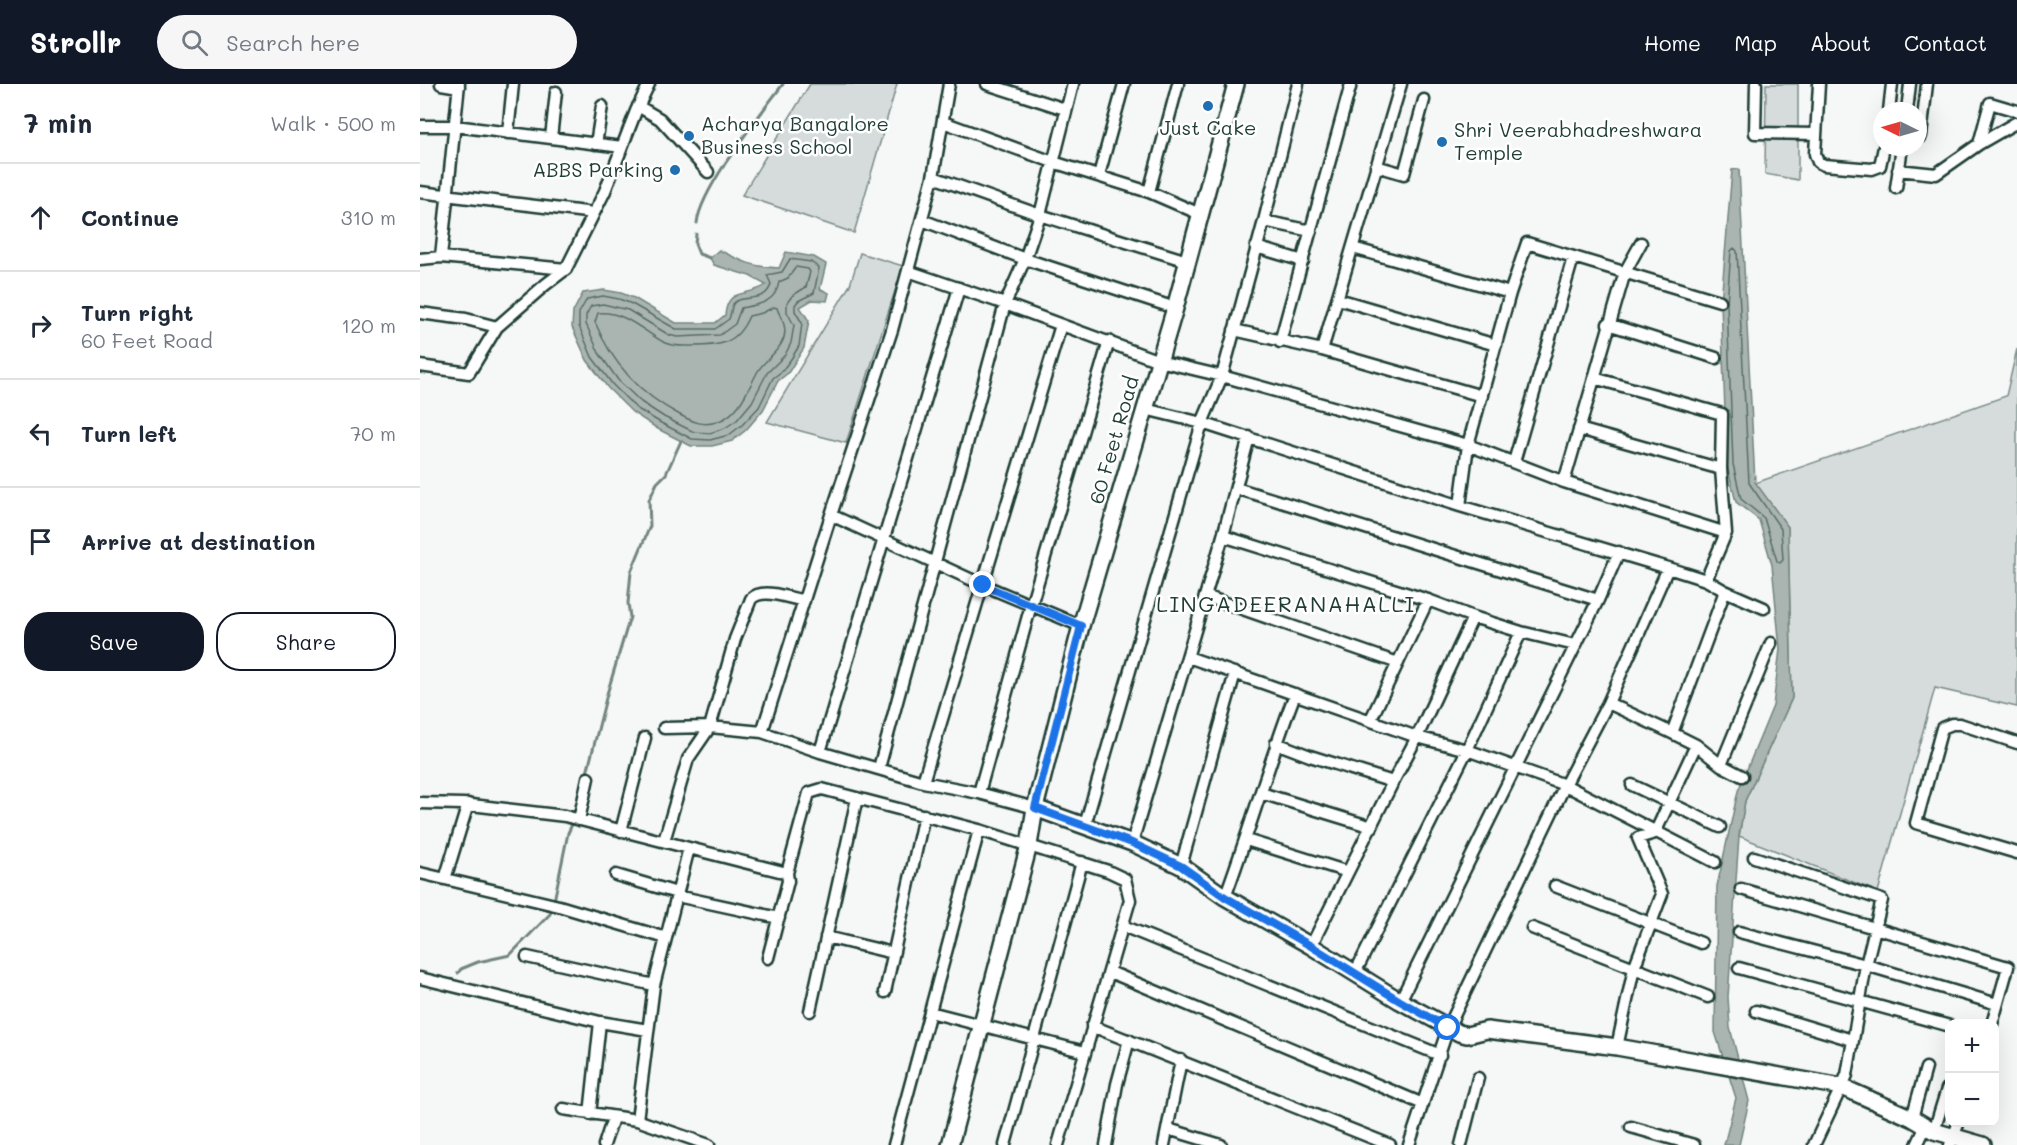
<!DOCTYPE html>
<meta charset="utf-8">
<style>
:root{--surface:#fff;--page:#f6f6f7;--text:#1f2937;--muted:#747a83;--line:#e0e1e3;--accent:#111827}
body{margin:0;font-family:Mali,sans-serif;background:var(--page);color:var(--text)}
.controls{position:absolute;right:18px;bottom:18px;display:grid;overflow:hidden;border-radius:12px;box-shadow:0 6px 24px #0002}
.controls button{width:54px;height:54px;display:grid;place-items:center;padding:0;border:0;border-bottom:2px solid var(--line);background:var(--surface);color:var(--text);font:30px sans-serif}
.compass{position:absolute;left:1453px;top:18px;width:54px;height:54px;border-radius:50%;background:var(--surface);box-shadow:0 6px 24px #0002;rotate:275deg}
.stop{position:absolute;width:18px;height:18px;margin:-14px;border:4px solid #1a73e8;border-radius:50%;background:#fff}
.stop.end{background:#1a73e8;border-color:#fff;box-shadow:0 2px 6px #0008}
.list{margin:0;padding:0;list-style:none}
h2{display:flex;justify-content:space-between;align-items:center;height:78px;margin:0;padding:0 24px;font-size:26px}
h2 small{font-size:20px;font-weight:400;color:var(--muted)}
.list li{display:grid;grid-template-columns:39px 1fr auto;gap:18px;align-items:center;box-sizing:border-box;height:108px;padding:0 24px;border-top:2px solid var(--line)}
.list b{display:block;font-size:22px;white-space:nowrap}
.list p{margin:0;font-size:20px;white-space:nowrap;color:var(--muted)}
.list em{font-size:20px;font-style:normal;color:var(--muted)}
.actions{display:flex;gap:12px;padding:18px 24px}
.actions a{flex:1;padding:14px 0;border:2px solid var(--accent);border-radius:24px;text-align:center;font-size:21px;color:var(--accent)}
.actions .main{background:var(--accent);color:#fff}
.icon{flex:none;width:33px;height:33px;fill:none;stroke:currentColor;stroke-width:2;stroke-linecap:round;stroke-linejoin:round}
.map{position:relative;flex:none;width:1597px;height:1061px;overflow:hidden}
header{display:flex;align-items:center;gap:36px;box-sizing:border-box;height:84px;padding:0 30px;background:var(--accent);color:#fff}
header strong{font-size:28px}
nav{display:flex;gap:33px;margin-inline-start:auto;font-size:21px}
.search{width:420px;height:54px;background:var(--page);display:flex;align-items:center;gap:15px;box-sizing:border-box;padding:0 21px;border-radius:33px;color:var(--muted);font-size:22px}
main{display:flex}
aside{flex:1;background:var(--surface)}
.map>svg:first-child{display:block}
.green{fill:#d6dcdb;stroke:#7a8c88;stroke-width:1.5}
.water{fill:#aab5b1;stroke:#72857f;stroke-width:1.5}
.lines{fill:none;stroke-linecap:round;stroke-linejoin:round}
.shore{stroke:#576d66;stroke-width:1.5}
.stream{stroke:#72857f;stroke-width:3}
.street-casing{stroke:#1f3d34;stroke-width:15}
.secondary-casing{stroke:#1f3d34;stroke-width:20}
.street{stroke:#fff;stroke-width:10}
.secondary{stroke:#fff;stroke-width:15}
.route{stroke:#1a73e8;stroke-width:8}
.poi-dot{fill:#1f6fb2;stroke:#fff;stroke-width:2}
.labels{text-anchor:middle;stroke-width:5;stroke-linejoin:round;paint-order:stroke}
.poi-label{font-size:20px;fill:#1f3d34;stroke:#fff;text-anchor:start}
.street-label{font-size:20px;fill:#1f3d34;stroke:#fff}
.quarter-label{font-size:22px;letter-spacing:1.5px;fill:#1f3d34;stroke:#fff}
</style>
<header>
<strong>Strollr</strong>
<div class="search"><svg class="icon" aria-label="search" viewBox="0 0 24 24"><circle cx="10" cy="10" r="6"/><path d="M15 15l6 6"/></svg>Search here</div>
<nav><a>Home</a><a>Map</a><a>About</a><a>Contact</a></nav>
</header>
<main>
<aside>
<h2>7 min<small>Walk · 500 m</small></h2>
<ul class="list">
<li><svg class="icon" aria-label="ahead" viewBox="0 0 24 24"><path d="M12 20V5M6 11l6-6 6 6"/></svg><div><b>Continue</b></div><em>310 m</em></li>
<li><svg class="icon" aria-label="right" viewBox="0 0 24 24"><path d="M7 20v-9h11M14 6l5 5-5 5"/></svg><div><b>Turn right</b><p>60 Feet Road</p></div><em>120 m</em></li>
<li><svg class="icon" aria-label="left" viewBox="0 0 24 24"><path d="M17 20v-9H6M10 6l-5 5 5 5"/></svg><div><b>Turn left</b></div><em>70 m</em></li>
<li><svg class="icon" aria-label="arrive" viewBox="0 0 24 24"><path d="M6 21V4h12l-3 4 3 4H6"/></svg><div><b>Arrive at destination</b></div></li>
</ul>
<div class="actions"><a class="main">Save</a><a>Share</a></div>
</aside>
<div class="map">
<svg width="1597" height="1061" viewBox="0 0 1597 1061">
<rect width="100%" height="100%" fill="#f6f7f7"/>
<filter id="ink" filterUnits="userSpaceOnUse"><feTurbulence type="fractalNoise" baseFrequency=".0167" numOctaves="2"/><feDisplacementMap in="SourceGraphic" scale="12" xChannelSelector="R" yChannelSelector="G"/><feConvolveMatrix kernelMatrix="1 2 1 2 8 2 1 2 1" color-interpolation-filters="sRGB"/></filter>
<g filter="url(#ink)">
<path class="green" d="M 390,0 L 477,0 L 434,149 L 322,111 Z
M 1346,0 L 1378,0 L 1378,96 L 1345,90 Z
M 440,169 L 483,182 L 426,359 L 347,338 L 430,201 Z
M 1597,265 L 1597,623 L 1515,604 L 1458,808 L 1319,752 L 1325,717 L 1372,614 L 1368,443 L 1335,399 L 1586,312 Z"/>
<path class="water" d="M 1319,85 L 1335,398 L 1368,443 L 1372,614 L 1325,717 L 1319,752 L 1308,913 L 1310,944 L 1329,1017 L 1319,1061 L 1304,1061 L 1316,1014 L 1295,948 L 1297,802 L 1318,707 L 1353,622 L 1360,565 L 1352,481 L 1339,436 L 1316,418 L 1307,381 L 1301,219 L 1312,86 Z
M 299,166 C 321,177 335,184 359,184 L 366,168 L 394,173 L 406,180 L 400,205 L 409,209 L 407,217 L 392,216 L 380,223 L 389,237 L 384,264 L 368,289 L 358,297 L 343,326 L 326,346 L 312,357 L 292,362 L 271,362 L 238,345 L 212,328 L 188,304 L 167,276 L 152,243 L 153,228 L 163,209 L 184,206 L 201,209 L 214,214 L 256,239 L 295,239 L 305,231 C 308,202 327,214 346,201 L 330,192 L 294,181 L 290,174 Z"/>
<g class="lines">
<path class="shore" d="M 1314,164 L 1317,167 L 1329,399 L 1361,445 L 1363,476 L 1360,479 L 1357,477 L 1344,434 L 1321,415 L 1313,380 L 1307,219 L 1311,167 Z
M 370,175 L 391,178 L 399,184 L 394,209 L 378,217 L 375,221 L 375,227 L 382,239 L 379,262 L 371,275 L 361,288 L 353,294 L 339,323 L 322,341 L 309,351 L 290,356 L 272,355 L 241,339 L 216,324 L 193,301 L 172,273 L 159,242 L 159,229 L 167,215 L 183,212 L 199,215 L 212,220 L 256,245 L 295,245 L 309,235 C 311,231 311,224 313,220 C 321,209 346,221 351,200 L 347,191 L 362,188 Z
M 376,183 L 388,185 L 390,188 L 386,203 L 372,212 L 367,219 L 367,228 L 374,241 L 371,259 L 365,271 L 347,289 L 332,318 L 317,336 L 305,344 L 290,349 L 274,348 L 244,333 L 221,318 L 198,296 L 179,269 L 166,240 L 166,231 L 171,222 L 183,220 L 208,226 L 249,251 L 257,253 L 300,251 L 315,240 L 321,224 C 338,221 356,219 359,198 L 368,194 Z
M 354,223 L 357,224 C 359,231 363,235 364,241 C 370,262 345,274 338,287 C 328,305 320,329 299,337 C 284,343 273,338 260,331 C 220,310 192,280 175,238 L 178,229 C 204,226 224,248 245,259 C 254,263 264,262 273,262 C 301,262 317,260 329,232 L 342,229 Z"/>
<path class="stream" d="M 277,139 C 281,104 340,31 363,0
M 276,150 L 275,160 L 279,170 L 290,174
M 166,693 L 187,610 L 210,533 L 208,519 L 211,488 L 230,442 L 229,416 L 237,399 L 246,390 L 261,357
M 134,817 L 148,749 L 154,736
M 38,889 L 41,885 L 58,878 L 90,871 L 130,830 L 132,823"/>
<g class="street-casing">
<path id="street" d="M 21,0 L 39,3
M 39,0 L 21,173 L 146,185
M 567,0 L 645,25
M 1336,0 L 1335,49 L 1396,50
M 1399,0 L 1395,70 L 1398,78 L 1404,81 L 1452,85 L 1460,82 L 1464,63
M 218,22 L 240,35 L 288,88
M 1469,27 L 1472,0
M 1487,27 L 1490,0
M 523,38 L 633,78 L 729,108 L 780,130
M 0,42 L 35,42 L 202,63
M 88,49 L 93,0
M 1501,52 L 1507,0
M 131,54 L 136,8
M 176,60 L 182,22
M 1559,60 L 1570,19 L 1597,27
M 956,82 L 984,90 L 1004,16
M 1478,86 L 1516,90 L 1559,60 L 1597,38
M 679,91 L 704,0
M 513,93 L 620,131 L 767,177
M 1476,104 L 1482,63
M 0,108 L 174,129
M 729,108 L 758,0
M 502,136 L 605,175 L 755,224
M 844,137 L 891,147
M 836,163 L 883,177
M 933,164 L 1090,209
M 0,175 L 21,173
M 488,187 L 585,220 L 739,277 L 802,292 L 1048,361 L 1144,398 L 1306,449
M 918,215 L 1076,261
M 0,229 L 46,235 L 77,243
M 1188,240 L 1296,274
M 814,246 L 902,266 L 1062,312
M 860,258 L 931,0
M 902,266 L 981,0
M 0,282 L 49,289 L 77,243 L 125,201 L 146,185 L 185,107 L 216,27 L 229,0
M 1174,294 L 1302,330 L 1301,385 L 1306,449 L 1286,496
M 725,325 L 782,339 L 1040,422
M 1159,345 L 1301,385
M 1094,378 L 1153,174
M 1144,398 L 1205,188 L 1221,159
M 816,404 L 1178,516
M 411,431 L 563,501 L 661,542
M 803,452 L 1008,516 L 1053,533 L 1101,548 L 1155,561
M 1305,507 L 1344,524
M 785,512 L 978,579
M 768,573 L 997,653 L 1047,666 L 1145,701 L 1295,778
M 1188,619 L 1252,649 L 1305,507 L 1286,496 L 1248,484 L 1040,422 L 1048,361 L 1090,209 L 1107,159 L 1300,217
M 951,635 L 1008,516
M 244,644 L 290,643 L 342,648 L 400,668 L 503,698 L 559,709 L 615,724
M 342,648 L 411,431 L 472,246 L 513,93 L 529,0
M 1252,649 L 1276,661 L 1301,681 L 1322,692
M 856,659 L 890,672 L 973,698
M 1597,659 L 1540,640 L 1532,640 L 1522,644 L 1496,739 L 1597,769
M 1276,661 L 1235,749 L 1218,754 L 1242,810 L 1214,884 L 1288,913
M 400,668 L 539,204
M 1301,681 L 1351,559
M 459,684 L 585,220 L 605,175 L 620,131 L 653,0
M 503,698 L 641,241
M 1212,701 L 1300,743
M 559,709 L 611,521 L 689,257
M 841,709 L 952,743
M 0,719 L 43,720 L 145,732 L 269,764 L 234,901 L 217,1036 L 143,1025
M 159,736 L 168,694
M 665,741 L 782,339 L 802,292 L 844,137 L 878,0
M 201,747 L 225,654
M 826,756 L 928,788
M 244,757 L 268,675 L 290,643 L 315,555 L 331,515 C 342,503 370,514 384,517
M 712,759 L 803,452 L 829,353
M 269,764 L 367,789
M 1334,773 L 1462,816 L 1446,881 L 1427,991 L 1394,1061
M 761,782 L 815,589
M 0,789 L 139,822 L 246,854
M 196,791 L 257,809
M 25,795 L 48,720
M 1135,802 L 1281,859
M 1321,805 L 1588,883 L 1572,940
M 257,812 L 359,834
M 805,813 C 830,746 849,677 875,610
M 703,842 L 1020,971
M 1112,844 L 1214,884 L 1197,963
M 1319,848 L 1446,881 L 1577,920
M 406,853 L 473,869
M 891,862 L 973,698 L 997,653 L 1053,533
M 107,873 L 234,901
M 348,874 L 368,797 L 367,789 L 389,709 L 402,705 L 559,746 L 688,787 L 705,795 L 710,816 L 638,1061
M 1319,884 L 1530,942
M 690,888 L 1003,1020
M 935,889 L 1047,666 L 1101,548
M 0,894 L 180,938 L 228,946
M 465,908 L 504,731
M 980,917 L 1178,516 L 1199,468
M 390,927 L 437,714
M 1336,927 L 1432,956
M 510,928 L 665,968
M 672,942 L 970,1061
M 170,1030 L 180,938
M 1492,1034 L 1506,984
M 217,1036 L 289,1061
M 1211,1043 L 1274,1061
M 748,1045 L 801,1061
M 1514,1047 L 1527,1005
M 184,1061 L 193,1034
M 474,1061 L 559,746
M 585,1061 L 662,778
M 686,1061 L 697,1000 L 709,956
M 744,1061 L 761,976
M 989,1061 L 1028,944 L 1145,701 L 1188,619 L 1248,484
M 1041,1061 L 1058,994
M 1497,1061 L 1506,1042
M 1530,1061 L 1539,1038"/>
</g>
<g class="secondary-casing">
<path id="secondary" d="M 615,724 L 712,759 L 761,782 L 805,813 L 891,862 L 980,917 L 1039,949 L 1047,951 L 1067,946 L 1197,963 L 1422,1003 L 1492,1034 L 1514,1047 L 1563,1061
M 530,1061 L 609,761 L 615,724 L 661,542 L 755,224 L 816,0"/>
</g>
<use href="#street" class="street"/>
<use href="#secondary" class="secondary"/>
</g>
</g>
<g class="lines" filter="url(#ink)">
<path class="route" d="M 563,501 L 661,542 L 615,724 L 712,759 L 761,782 L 805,813 L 891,862 L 980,917 L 1028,944"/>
</g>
<g class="poi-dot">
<circle cx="788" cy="22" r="6"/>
<circle cx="269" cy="52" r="6"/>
<circle cx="1022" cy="58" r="6"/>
<circle cx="255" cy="86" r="6"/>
</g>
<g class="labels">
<g class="poi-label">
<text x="281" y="47">Acharya Bangalore<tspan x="281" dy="23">Business School</tspan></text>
<text x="788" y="51" text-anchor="middle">Just Cake</text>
<text x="1034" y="53">Shri Veerabhadreshwara<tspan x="1034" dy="23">Temple</tspan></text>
<text x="243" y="93" text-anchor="end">ABBS Parking</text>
</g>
<g class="street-label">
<text transform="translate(694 356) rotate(-74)" y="7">60 Feet Road</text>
</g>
<g class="quarter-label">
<text x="866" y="528">LINGADEERANAHALLI</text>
</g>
</g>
</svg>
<div class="controls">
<button>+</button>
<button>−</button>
</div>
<svg class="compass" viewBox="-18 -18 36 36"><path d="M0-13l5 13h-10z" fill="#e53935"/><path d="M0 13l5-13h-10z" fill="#747a83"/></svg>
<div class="stop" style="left:1028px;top:944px"></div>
<div class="stop end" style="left:563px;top:501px"></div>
</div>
</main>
